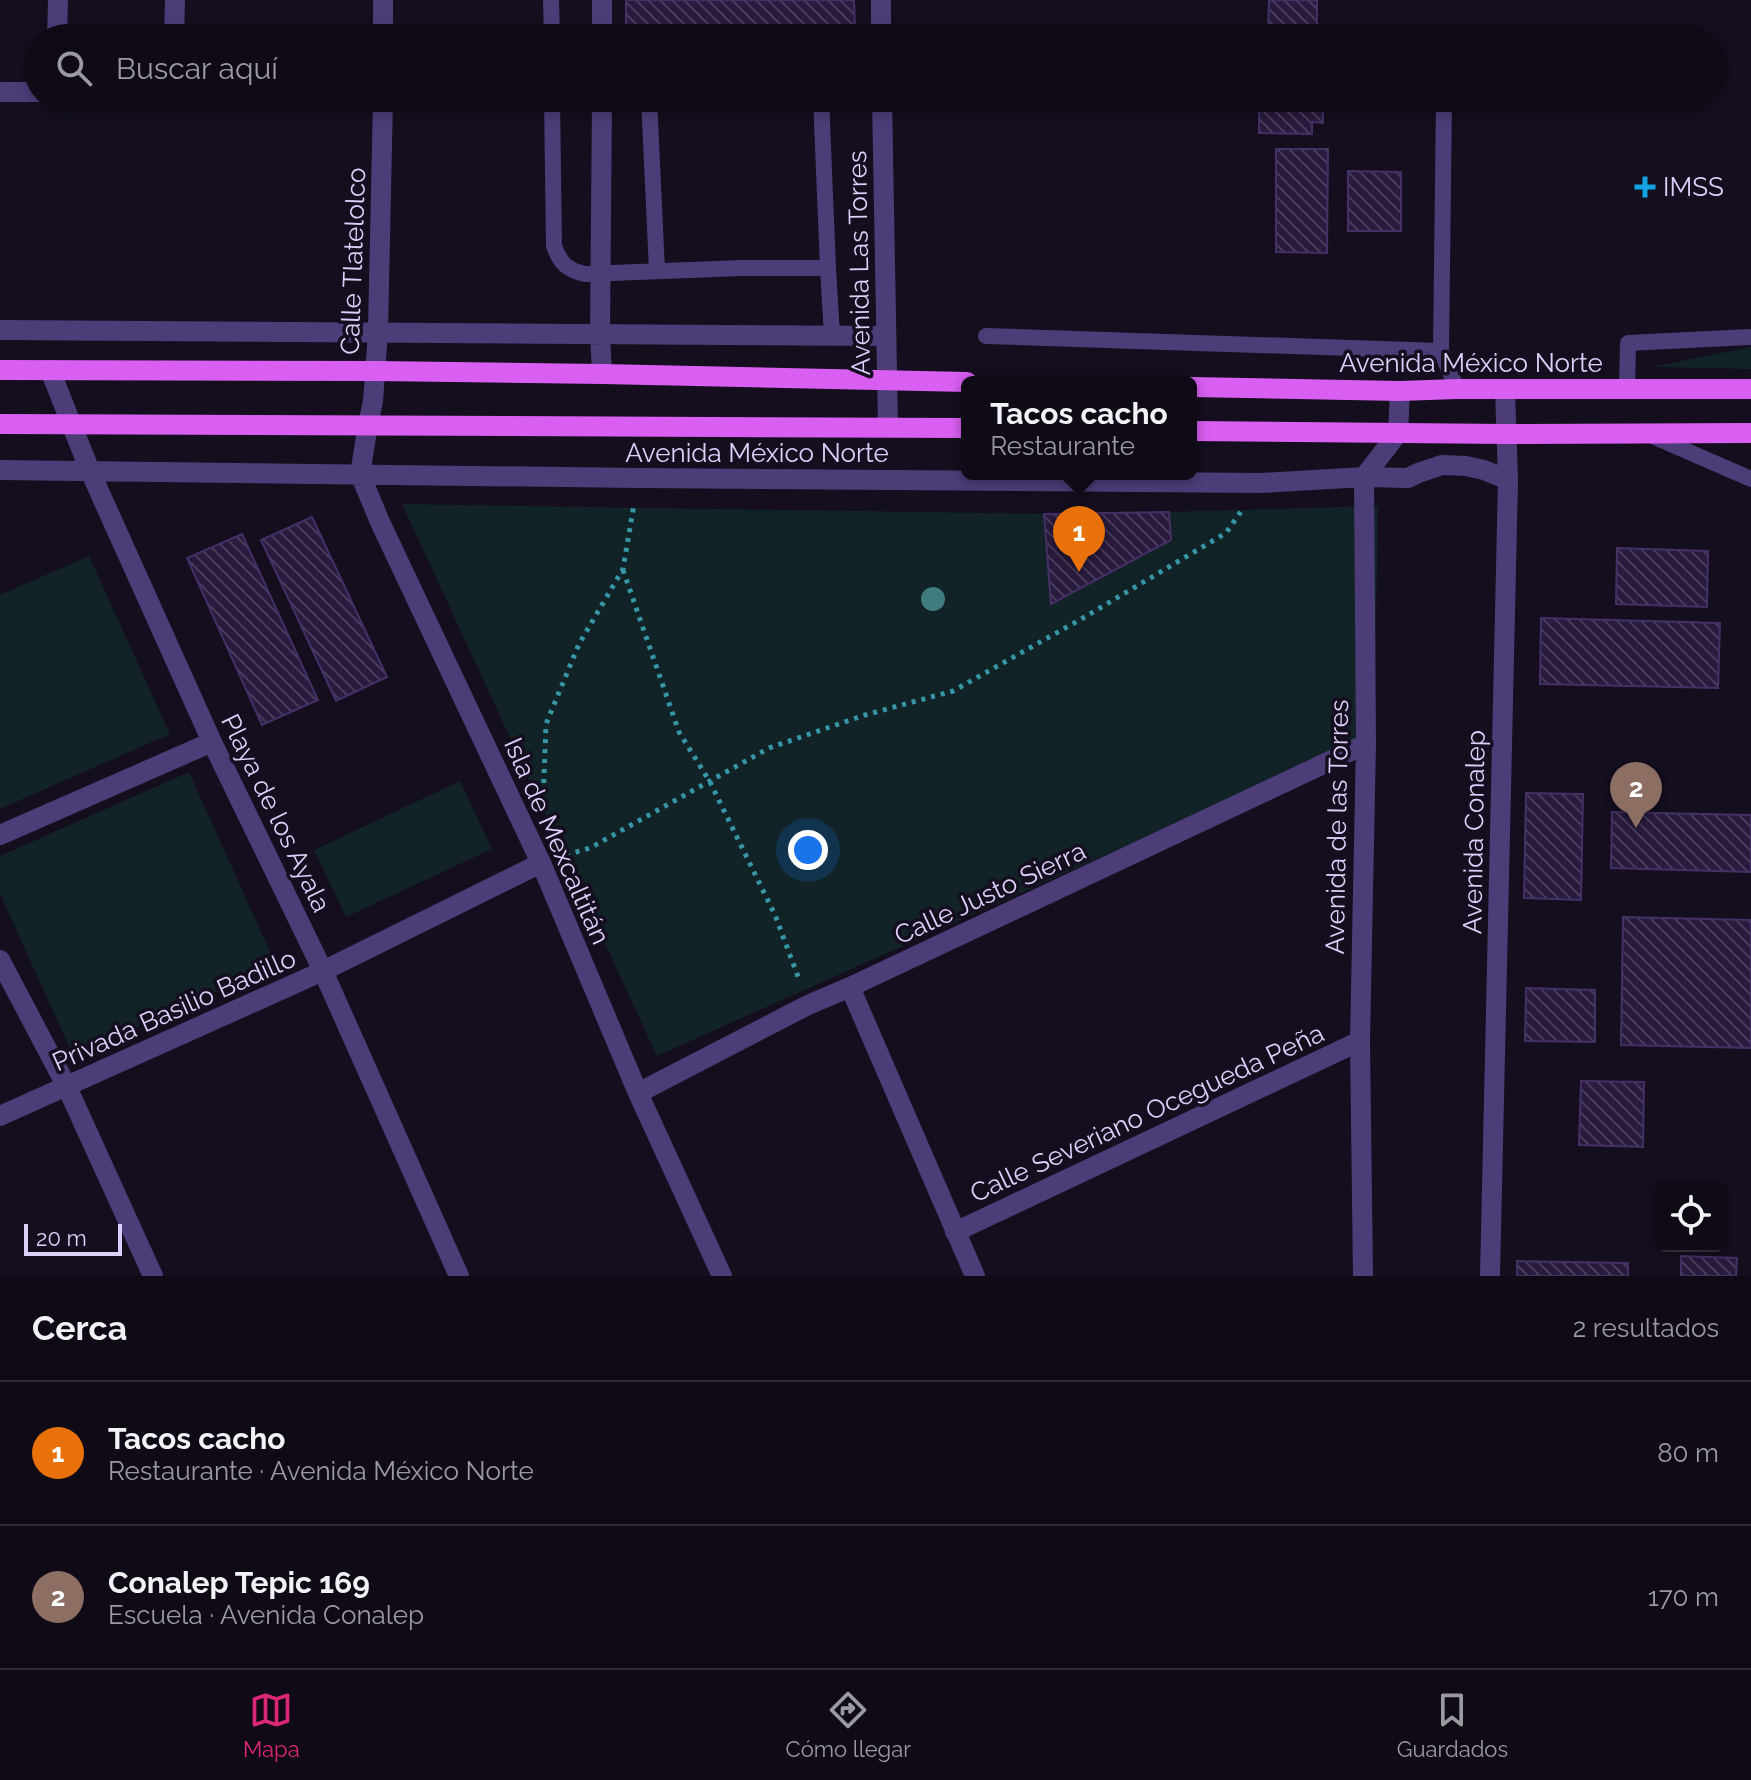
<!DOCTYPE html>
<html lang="es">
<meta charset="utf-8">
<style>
:root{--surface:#0f0a16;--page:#1d1823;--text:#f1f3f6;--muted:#9b9aa1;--line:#2f2b35;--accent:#db2777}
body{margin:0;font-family:Raleway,sans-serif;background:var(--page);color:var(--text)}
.controls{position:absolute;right:24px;bottom:24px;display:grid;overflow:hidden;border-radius:12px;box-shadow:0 4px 12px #0003}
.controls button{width:72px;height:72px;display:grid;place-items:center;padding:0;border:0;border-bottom:2px solid var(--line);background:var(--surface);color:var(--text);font:40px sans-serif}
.scale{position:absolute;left:24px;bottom:20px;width:98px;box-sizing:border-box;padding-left:8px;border:4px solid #ddcffb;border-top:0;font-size:22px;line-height:28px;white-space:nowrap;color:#ddcffb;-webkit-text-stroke:6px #140e1e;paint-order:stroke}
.you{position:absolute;left:808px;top:850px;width:28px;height:28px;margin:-20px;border:6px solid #fff;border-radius:50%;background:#1a73e8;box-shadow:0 0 0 12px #1a73e833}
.badge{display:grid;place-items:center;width:52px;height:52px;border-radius:50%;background:var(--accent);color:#fff;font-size:26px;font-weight:700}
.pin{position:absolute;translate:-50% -66px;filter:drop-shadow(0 2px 4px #0008)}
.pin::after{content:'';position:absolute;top:42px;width:28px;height:24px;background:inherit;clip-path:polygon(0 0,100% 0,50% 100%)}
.popup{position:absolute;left:961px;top:376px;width:236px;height:104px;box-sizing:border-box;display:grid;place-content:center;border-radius:12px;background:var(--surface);filter:drop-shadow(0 2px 6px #0005);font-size:26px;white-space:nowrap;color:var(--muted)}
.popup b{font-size:30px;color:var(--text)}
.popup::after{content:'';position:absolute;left:50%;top:100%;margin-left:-16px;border:16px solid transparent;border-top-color:var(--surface)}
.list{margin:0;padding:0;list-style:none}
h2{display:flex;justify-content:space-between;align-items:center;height:104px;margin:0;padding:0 32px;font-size:34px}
h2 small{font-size:26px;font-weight:400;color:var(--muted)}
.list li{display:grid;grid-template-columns:52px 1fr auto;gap:24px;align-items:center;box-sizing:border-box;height:144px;padding:0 32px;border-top:2px solid var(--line)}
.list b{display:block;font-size:30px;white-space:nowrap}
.list p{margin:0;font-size:26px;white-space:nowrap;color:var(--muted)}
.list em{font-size:26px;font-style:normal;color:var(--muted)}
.icon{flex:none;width:44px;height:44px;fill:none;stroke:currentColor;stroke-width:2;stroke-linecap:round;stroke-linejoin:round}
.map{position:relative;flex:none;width:1751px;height:1276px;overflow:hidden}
.search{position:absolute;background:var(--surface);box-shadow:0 4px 12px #0003;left:24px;right:24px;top:24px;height:88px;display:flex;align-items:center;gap:20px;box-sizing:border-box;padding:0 28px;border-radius:44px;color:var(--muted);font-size:30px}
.sheet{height:392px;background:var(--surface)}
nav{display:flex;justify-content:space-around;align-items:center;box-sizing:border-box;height:112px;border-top:2px solid var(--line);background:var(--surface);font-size:22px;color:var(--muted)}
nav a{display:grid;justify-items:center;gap:4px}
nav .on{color:var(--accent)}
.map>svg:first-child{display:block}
.green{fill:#112327}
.building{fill:url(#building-back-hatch);stroke:#462f67;stroke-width:2}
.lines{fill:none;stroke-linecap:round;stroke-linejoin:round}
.path{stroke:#3796a6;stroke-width:5;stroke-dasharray:4 6;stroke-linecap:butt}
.service{stroke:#4c3d79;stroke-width:16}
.pedestrian{stroke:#4c3d79;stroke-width:20}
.minor{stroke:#4c3d79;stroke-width:20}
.tertiary{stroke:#4c3d79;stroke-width:20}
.primary{stroke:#d95ff2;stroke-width:20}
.tree{fill:#3f7b7f}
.poi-dot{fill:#13a3e3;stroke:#140e1e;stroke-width:3}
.labels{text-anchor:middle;stroke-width:7;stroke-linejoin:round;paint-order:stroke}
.poi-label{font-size:26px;fill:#ddcffb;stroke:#140e1e;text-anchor:start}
.street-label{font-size:26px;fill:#ddcffb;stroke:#140e1e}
</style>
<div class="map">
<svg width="1751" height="1276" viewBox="0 0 1751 1276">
<defs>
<pattern id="building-back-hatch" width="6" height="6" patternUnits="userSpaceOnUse" patternTransform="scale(2)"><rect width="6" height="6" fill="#291b3d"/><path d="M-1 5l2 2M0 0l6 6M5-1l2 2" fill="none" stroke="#483b5a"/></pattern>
</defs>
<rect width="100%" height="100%" fill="#140e1e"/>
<path class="green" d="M 1751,347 L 1751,369 L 1652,367 Z
M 402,504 L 1044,514 L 1051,604 L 1171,540 L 1169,512 L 1378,506 L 1374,735 L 657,1056 Z
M 89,556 L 170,734 L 0,809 L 0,595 Z
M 189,772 L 276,965 L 73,1055 L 0,894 L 0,856 Z
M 460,781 L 492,849 L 346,917 L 314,850 Z"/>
<path class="building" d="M 626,0 L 854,0 L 855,29 L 626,31 Z
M 1269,0 L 1317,0 L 1317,31 L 1268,31 Z
M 1259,98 L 1323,98 L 1323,123 L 1312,122 L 1312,134 L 1259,133 Z
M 1276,149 L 1328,149 L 1327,253 L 1276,252 Z
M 1348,171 L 1401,172 L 1401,231 L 1348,231 Z
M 1169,512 L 1171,540 L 1051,604 L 1044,514 Z
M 312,517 L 387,677 L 336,701 L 261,540 Z
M 242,534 L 318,700 L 262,725 L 187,558 Z
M 1617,548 L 1708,551 L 1707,607 L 1616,604 Z
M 1541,618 L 1720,623 L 1718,688 L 1540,684 Z
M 1526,793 L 1583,794 L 1581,900 L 1524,898 Z
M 1612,812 L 1751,815 L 1751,872 L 1611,868 Z
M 1623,917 L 1751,920 L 1751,1048 L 1621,1045 Z
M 1526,988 L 1595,990 L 1595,1042 L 1525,1041 Z
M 1581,1081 L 1644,1082 L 1643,1147 L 1579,1145 Z
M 1681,1256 L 1737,1258 L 1736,1276 L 1681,1276 Z
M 1517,1261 L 1628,1263 L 1628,1276 L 1517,1276 Z"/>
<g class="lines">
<path class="path" d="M 623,570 L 679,732 L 710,782 L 775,915 L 800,982
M 543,803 L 546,724 L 579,644 L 623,569 L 634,504
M 566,855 L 590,848 L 769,748 L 865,715 L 953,691 L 1083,618 L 1226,533 L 1242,510"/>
<path class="service" d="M 551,0 L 552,38
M 552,98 L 554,246 C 560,263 567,270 585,274 L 742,268 L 828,268 L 821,98
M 649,98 L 657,271
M 1444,98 L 1441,351 L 1457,389
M 828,268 L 832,336
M 986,336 L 1441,351
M 1627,389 L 1628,343 L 1749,337
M 1650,435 L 1751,479"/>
<path class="pedestrian" d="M 0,92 L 38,92"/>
<path class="minor" d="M 602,0 L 602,38
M 881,0 L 881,38
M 57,38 L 58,0
M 174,38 L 175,0
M 882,98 L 888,427
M 0,330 L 886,336
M 50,370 L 90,471 L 212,742 L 323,971 L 459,1276
M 602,374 L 600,333 L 602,98
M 368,425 L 360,474 L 380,522 L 541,863 L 638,1093 L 722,1276
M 0,470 L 639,478 L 1261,483 L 1364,477 L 1408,478 L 1418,473 L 1442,465 L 1466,466 L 1484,470 L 1508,480
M 0,835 L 212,742
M 0,960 L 67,1087 L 153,1276
M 850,987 L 975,1276
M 638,1093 L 808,1005 L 850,987 L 1366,744
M 0,1116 L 323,971 L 541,863
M 955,1232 L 1360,1041
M 1363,1276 L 1360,1041 L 1366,744 L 1364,477 L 1398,433 L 1400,391"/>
<path class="tertiary" d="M 383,38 L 383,0
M 368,425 L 373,401 L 378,332 L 383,98
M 1490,1276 L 1508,480 L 1505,390"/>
<path class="primary" d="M 0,370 L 376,371 L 602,374 L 967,382
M 1191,387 L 1400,391 L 1457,389 L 1751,389
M 0,424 L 967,428
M 1191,431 L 1506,434 L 1751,433"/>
</g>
<circle class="tree" cx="933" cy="599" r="12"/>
<path class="poi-dot" d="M1641 175h8v8h8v8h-8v8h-8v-8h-8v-8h8z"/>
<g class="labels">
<g class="poi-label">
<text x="1663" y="196">IMSS</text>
</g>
<g class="street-label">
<text transform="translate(353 261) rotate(-88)" y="9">Calle Tlatelolco</text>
<text transform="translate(859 263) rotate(-91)" y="9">Avenida Las Torres</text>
<text x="1471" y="372">Avenida México Norte</text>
<text x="757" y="462">Avenida México Norte</text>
<text transform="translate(276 813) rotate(64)" y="9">Playa de los Ayala</text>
<text transform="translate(1337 827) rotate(-89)" y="9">Avenida de las Torres</text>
<text transform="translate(1474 832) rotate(-89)" y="9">Avenida Conalep</text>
<text transform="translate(557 841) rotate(66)" y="9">Isla de Mexcaltitán</text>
<text transform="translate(990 893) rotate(-25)" y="9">Calle Justo Sierra</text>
<text transform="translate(174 1010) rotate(-24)" y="9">Privada Basilio Badillo</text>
<text transform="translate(1147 1113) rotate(-25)" y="9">Calle Severiano Ocegueda Peña</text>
</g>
</g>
</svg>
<div class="controls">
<button><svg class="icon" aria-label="locate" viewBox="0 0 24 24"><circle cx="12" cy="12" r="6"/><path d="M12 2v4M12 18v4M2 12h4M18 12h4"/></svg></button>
</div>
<div class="scale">20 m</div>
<div class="you"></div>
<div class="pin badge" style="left:1079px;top:572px;background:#e8710a">1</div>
<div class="popup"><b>Tacos cacho</b>Restaurante</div>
<div class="pin badge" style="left:1636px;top:828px;background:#8d6e63">2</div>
<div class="search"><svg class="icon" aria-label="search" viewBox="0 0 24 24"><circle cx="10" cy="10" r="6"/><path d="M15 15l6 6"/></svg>Buscar aquí</div>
</div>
<section class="sheet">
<h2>Cerca<small>2 resultados</small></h2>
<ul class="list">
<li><span class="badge" style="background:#e8710a">1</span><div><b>Tacos cacho</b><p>Restaurante · Avenida México Norte</p></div><em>80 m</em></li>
<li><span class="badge" style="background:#8d6e63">2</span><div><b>Conalep Tepic 169</b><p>Escuela · Avenida Conalep</p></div><em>170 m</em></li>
</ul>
</section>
<nav>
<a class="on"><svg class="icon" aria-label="map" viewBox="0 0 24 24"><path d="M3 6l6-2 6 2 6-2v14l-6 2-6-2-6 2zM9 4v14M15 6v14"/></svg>Mapa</a>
<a><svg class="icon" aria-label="directions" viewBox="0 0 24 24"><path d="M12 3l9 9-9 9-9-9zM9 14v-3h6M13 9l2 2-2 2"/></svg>Cómo llegar</a>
<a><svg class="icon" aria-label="saved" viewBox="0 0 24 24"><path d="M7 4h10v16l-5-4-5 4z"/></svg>Guardados</a>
</nav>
